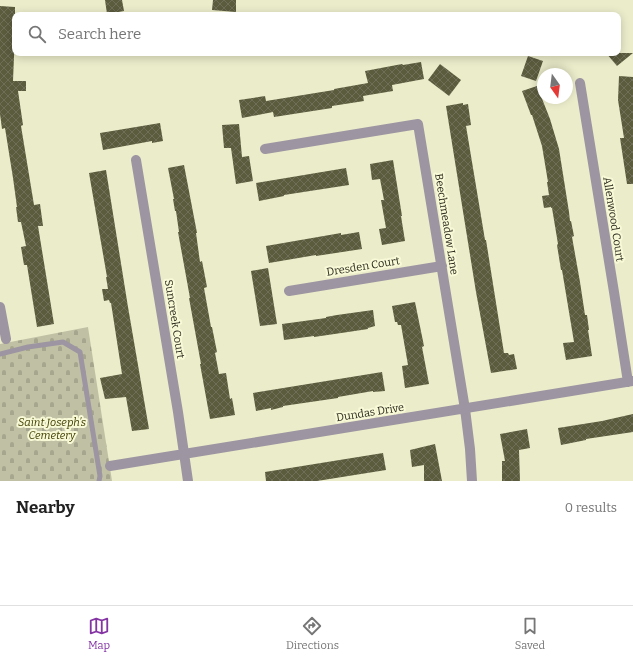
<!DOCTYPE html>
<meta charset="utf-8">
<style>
:root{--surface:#fff;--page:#f2f2f2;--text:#222;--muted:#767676;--line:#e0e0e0;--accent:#8534a4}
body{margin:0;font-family:Bitter,serif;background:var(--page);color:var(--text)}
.compass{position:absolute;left:537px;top:68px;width:36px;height:36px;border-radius:50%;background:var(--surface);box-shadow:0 2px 10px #0003;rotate:166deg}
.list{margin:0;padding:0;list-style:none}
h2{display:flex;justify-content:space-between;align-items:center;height:52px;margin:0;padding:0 16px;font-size:17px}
h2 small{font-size:13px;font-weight:400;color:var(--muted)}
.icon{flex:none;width:22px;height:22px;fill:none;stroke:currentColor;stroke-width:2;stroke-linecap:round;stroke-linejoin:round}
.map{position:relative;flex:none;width:633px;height:481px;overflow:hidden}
.search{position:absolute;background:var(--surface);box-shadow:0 2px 10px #0003;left:12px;right:12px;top:12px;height:44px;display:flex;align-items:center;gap:10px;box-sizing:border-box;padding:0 14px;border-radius:8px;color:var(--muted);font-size:15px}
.sheet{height:124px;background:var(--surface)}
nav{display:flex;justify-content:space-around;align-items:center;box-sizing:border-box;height:56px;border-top:1px solid var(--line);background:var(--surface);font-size:11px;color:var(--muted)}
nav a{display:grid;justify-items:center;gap:2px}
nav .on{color:var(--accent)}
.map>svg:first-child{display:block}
.cemetery{fill:url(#cemetery-stones)}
.building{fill:url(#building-cross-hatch)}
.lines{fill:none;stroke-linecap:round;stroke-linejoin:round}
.service{stroke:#9d95a1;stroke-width:5}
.minor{stroke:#9d95a1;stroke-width:10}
.labels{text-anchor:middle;stroke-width:4;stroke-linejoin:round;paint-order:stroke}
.street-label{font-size:11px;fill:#2b2b1e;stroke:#f8f9d7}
.park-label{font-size:11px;font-style:italic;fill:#414003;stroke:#f8f9d7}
</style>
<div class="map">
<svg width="633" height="481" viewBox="0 0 633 481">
<defs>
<pattern id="cemetery-stones" width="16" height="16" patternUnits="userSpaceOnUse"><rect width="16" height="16" fill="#c0c1a4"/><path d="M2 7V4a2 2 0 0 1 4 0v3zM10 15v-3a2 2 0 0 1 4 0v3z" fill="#a5a68d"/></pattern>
<pattern id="building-cross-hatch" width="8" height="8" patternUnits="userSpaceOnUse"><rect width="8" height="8" fill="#5b5b3e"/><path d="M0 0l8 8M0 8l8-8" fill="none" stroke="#6f6f57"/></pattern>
</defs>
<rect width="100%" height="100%" fill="#ebecca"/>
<path class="cemetery" d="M 88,327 L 112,481 L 0,481 L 0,344 Z"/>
<path class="building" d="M 105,0 L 122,0 L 124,11 L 107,14 Z
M 213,0 L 236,0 L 236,12 L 212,10 Z
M 0,6 L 15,7 L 15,32 L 13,81 L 26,81 L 26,91 L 18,91 L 23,125 L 21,126 L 34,205 L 40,204 L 43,226 L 38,226 L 54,324 L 37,327 L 27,265 L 24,265 L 21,247 L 26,246 L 21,222 L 18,222 L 16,207 L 17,207 L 13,178 L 5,128 L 2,129 L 0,114 Z
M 606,53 L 633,53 L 617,66 Z
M 528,56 L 543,61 L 536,81 L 521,76 Z
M 421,62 L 424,79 L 392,85 L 393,91 L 363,96 L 364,101 L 332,106 L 332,108 L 274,117 L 273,112 L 242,118 L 239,100 L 265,96 L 266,101 L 334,90 L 334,89 L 368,83 L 365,71 L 402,64 L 403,65 Z
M 440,64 L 461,80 L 449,96 L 428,80 Z
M 619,76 L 633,77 L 633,184 L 627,184 L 620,138 L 624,138 L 618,100 Z
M 537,86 L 550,119 L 559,149 L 569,212 L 570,221 L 571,221 L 574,236 L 572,237 L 580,282 L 585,315 L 587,315 L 589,330 L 588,330 L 592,356 L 566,360 L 563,343 L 574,342 L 562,270 L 561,270 L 557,245 L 558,244 L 552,208 L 551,208 L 551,207 L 544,208 L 542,196 L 549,195 L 547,182 L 548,182 L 542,146 L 532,115 L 531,115 L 522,91 Z
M 463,103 L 463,105 L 468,104 L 471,125 L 466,126 L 485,240 L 486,240 L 504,353 L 508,353 L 509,355 L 514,354 L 517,369 L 491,373 L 476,292 L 446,106 Z
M 160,123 L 163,141 L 152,143 L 152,141 L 103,150 L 100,133 Z
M 239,124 L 242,157 L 249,156 L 253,181 L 236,184 L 231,148 L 224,148 L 222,125 Z
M 393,160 L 402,216 L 401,216 L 405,241 L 382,245 L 379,229 L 386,228 L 381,200 L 384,200 L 380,179 L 372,180 L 370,164 Z
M 184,165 L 197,233 L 196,233 L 200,262 L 202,261 L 207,287 L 204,288 L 211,327 L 212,327 L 217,352 L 215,353 L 219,374 L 226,373 L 230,399 L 232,398 L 235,415 L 210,419 L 200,364 L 201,364 L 189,298 L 190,298 L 178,232 L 179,232 L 176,211 L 175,211 L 173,199 L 174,199 L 168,168 Z
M 346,168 L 349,185 L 284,195 L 284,196 L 259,201 L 256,183 Z
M 106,170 L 128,307 L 149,429 L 132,431 L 126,397 L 105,399 L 100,378 L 122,374 L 111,303 L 110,303 L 109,300 L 104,301 L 102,289 L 108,289 L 106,277 L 107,277 L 89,173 Z
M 359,232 L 362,249 L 316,256 L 316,255 L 269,263 L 266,246 L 341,233 L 341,235 Z
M 268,268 L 277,324 L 260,326 L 251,271 Z
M 415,302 L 424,346 L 422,347 L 429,384 L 405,388 L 402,366 L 408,365 L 401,325 L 398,325 L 397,322 L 395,322 L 392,306 Z
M 373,310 L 375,326 L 368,328 L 368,329 L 348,332 L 314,337 L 314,336 L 284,340 L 282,324 L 326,318 L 326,317 L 337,315 Z
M 382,372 L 385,391 L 373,392 L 373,391 L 338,397 L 338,398 L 283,406 L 283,407 L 271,410 L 271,408 L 256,411 L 253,393 Z
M 633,414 L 633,432 L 586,439 L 586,440 L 561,445 L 558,428 L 602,421 Z
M 527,429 L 530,448 L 519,450 L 520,481 L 502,481 L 502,461 L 505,461 L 500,434 Z
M 435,444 L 442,481 L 424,481 L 424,465 L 412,467 L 410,450 Z
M 383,453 L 386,470 L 317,481 L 266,481 L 265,472 Z"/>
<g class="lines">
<path class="service" d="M 0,354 L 28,347 L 63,342 L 80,352 L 100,476 L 99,481"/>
<path class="minor" d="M 580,83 L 614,292 L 628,382
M 265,149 L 418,124 L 465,409 L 470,449 L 472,481
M 136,160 L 178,412 L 188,481
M 289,291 L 442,266
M 0,307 L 6,339
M 110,466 L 633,381"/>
</g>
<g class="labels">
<g class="street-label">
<text transform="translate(614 219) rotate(81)" y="4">Allenwood Court</text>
<text transform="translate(447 224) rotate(81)" y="4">Beechmeadow Lane</text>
<text transform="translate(363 266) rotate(-9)" y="4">Dresden Court</text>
<text transform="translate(175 319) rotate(81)" y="4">Suncreek Court</text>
<text transform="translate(370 412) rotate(-9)" y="4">Dundas Drive</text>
</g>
<g class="park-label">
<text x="52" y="426">Saint Joseph’s<tspan x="52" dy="13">Cemetery</tspan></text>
</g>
</g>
</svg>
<svg class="compass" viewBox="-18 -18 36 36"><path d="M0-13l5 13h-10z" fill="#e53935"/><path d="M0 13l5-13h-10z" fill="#767676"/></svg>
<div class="search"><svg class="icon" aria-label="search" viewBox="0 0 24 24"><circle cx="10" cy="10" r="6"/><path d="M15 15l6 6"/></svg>Search here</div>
</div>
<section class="sheet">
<h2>Nearby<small>0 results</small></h2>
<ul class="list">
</ul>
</section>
<nav>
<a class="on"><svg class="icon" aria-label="map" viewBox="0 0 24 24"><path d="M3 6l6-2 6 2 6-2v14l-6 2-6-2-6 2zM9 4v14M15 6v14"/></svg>Map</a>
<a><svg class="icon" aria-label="directions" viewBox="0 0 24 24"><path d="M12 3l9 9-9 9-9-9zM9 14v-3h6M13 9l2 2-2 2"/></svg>Directions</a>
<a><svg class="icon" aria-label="saved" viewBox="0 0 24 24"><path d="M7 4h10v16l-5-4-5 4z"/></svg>Saved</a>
</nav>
